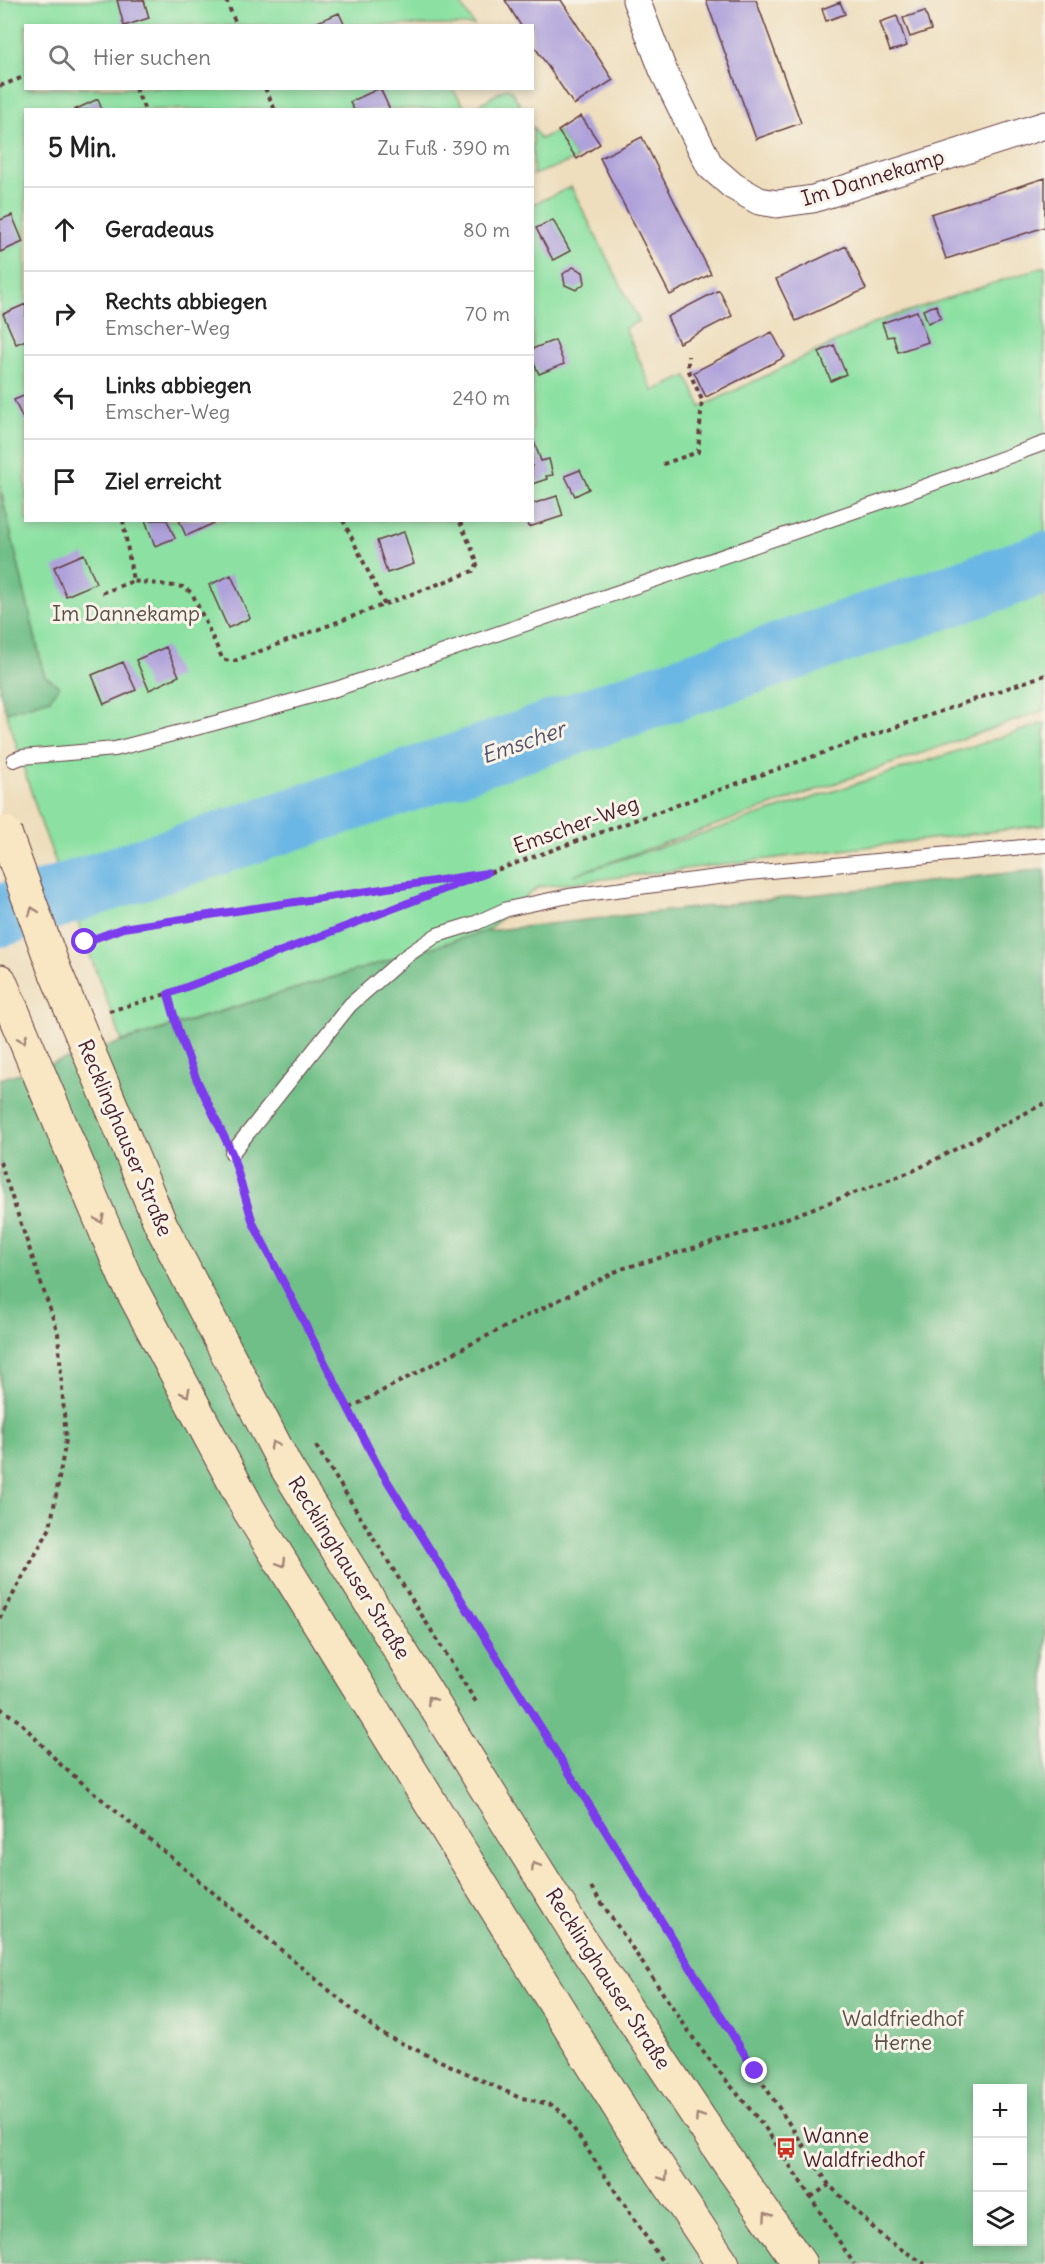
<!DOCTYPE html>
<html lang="de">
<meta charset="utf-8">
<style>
:root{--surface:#fff;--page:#f6f6f6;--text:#222;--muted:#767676;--line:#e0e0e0}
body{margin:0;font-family:Delius,sans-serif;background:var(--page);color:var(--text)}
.controls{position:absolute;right:18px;bottom:18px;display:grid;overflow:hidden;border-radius:0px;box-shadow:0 3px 9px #0003}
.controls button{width:54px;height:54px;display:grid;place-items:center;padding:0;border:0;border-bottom:2px solid var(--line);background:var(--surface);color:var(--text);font:30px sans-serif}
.stop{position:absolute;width:18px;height:18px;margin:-14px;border:4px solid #7c3aed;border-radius:50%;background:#fff}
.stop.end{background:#7c3aed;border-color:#fff;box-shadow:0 2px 6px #0008}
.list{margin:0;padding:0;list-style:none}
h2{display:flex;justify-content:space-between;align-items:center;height:78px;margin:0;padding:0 24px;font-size:26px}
h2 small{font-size:20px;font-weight:400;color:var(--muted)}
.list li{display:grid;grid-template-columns:39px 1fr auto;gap:18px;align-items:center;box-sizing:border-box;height:84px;padding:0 24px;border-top:2px solid var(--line)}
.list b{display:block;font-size:22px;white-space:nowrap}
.list p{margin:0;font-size:20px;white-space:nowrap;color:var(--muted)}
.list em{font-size:20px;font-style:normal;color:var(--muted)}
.icon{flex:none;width:33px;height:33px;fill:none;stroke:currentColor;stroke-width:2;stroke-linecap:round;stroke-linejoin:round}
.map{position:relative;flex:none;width:1045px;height:2264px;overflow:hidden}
.search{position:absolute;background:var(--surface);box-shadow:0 3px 9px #0003;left:24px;top:24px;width:510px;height:66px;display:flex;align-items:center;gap:15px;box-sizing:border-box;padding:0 21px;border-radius:0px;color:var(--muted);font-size:22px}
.panel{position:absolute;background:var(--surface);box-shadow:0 3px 9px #0003;left:24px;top:108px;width:510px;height:414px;border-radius:0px}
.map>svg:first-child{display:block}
.green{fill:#8ce1a2;stroke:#6b8066;stroke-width:1.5}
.forest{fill:#71bf88;stroke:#5e6f5a;stroke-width:1.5;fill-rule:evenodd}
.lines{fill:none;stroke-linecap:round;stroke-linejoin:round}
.river{stroke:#6bb6e4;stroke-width:62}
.building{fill:#afa1da}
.lane-casing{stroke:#633c41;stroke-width:16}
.street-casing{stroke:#633c41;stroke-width:29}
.secondary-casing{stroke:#633c41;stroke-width:35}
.path{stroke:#633c41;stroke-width:4;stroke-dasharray:4.5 4.5;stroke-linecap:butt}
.lane{stroke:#fff;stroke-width:14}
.street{stroke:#fff;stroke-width:27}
.secondary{stroke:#f9e7c3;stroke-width:33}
.secondary-bridge-casing{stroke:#633c41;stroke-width:35;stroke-linecap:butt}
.secondary-bridge{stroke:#f9e7c3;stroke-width:33}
.oneway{stroke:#a28377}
.route{stroke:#7c3aed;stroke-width:8}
.labels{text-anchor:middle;stroke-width:6;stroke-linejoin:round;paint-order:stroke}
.street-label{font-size:21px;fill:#4a1f2b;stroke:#f7f3e8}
.park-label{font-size:21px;fill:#5a5049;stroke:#f7f3e8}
.poi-label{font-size:21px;fill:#4a1f2b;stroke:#f7f3e8;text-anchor:start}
.water-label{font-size:22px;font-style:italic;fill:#56546c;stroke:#f7f3e8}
</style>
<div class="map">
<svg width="1045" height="2264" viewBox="0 0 1045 2264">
<rect width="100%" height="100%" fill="#f7f3e8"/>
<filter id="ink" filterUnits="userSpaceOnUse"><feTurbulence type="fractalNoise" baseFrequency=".0167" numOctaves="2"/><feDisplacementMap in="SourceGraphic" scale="12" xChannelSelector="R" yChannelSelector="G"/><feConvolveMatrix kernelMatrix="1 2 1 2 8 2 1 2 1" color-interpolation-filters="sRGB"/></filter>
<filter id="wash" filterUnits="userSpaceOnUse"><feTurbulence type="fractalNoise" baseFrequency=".008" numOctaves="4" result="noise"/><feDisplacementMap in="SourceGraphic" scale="24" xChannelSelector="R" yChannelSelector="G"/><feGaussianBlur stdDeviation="1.35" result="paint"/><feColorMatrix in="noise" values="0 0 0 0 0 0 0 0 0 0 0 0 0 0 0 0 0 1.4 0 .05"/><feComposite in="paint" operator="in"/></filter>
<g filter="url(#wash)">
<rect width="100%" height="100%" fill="#eedebd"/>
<path class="green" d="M 0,0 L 458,0 L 474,25 L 26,26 L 26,88 L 452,88 L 466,109 L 26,110 L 26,520 L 532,520 L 533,202 L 534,204 L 571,187 L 639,321 L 625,328 L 653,391 L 687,376 L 701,407 L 879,321 L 1045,266 L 1045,710 L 573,875 L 1045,723 L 1045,825 L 538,887 L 486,931 L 122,1041 L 40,820 L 6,712 L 50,699 L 0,487 Z
M 506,88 L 510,89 L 523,109 L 472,109 Z
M 533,126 L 540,139 L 558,131 L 577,159 L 533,175 Z"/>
<path class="forest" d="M 0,487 L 44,675 L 59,686 L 50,699 L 6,712 L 0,692 Z
M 1045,869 L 1045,2264 L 0,2264 L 0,1079 L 486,931 ZM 978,2088 L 1022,2088 L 1022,2242 L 978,2242 Z"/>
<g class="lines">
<path class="river" d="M 0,916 L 399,784 L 1045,563"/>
</g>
<g id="blocks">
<path class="building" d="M 117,0 L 144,0 L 149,18 L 124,26 Z
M 505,0 L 561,0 L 613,80 L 574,105 L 532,43 L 532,26 L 521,26 Z
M 706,0 L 756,0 L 801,123 L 756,139 Z
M 840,2 L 845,14 L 826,21 L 822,9 Z
M 925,11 L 931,30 L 910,37 L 903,18 Z
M 339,13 L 345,26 L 314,26 L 313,24 Z
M 897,16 L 907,46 L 890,51 L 880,22 Z
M 380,88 L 390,110 L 354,110 L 350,102 Z
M 98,99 L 102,110 L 74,110 Z
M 581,116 L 600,144 L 577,159 L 558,131 Z
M 642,137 L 711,274 L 670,295 L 600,158 Z
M 1045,178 L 1045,227 L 946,259 L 931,214 Z
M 12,215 L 23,242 L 0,252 L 0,220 Z
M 553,220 L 570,251 L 553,260 L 536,228 Z
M 846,246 L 866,289 L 796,321 L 776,279 Z
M 573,267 L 583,272 L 585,283 L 576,290 L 565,285 L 563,274 Z
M 719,290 L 732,316 L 679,343 L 667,317 Z
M 26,304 L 26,340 L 16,344 L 3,314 Z
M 936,305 L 941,318 L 928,323 L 923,310 Z
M 917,311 L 928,342 L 898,352 L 893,336 L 887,337 L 882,323 Z
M 772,332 L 785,357 L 706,397 L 694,372 Z
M 555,340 L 564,364 L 539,374 L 532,359 L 532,349 Z
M 834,345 L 846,374 L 831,381 L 819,352 Z
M 26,395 L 26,425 L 14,400 Z
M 532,436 L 541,461 L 549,459 L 553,475 L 546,476 L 547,479 L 532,484 Z
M 580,470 L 589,489 L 575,496 L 565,476 Z
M 557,496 L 563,516 L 529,527 L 527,520 L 532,520 L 532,504 Z
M 145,520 L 167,520 L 175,538 L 155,546 Z
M 179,520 L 213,520 L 214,523 L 186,536 Z
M 404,532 L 414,564 L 387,573 L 377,541 Z
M 84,554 L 96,583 L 66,596 L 54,567 Z
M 231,575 L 250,618 L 228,628 L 209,585 Z
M 166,647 L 179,676 L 149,690 L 136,660 Z
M 123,662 L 136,690 L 104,704 L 92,675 Z"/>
</g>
</g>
<g filter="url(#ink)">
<use href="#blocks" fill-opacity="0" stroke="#633c41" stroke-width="1.5"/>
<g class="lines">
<g class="lane-casing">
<path id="lane" d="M 14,760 L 22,757 L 115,749 L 215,723 L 336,689 L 887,500 L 1045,443
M 232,1153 L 350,1005 L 405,957 L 437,935 L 476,923 L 507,909 L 569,896 L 749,873 L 1045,845"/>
</g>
<g class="street-casing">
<path id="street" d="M 636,0 L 663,70 L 710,166 L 733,186 L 759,201 L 777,204 L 813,199 L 1045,125"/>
</g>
<g class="secondary-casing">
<path id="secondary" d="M 53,966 L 161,1225 L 286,1467 L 583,1944 L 731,2166 L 800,2264
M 0,981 L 125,1277 L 249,1510 L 632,2128 L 723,2264"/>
</g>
<path class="path" d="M 226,0 L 237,26
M 0,86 L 26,76
M 135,88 L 145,110
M 265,88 L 275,110
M 663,464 L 698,452 L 702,400 L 688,369 L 688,356
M 123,520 L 133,581 L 183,587 L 192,593 L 223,660 L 234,661 L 473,571 L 478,563 L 459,520
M 343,520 L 385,606
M 102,593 L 133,581
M 81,943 L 123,928 L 478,875
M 168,995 C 181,1042 199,1086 220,1131
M 109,1011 C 214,983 312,937 414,900 C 624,824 834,748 1045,675
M 0,1162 L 58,1333 L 66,1440 L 50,1528 L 0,1618
M 238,1173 L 253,1223 L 378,1466 L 755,2071 L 829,2185 L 885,2239 L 925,2264
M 350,1408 L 467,1346 L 621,1269 L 755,1230 L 913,1171 L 1045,1103
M 316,1446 L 476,1702
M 0,1708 L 20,1722 L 61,1765 L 380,2033 L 518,2097 L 552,2105 L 563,2113 L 664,2264
M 591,1887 L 700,2048 L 766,2129 L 854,2264
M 811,2197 L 829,2185"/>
<use href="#lane" class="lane"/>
<use href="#street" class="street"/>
<use href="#secondary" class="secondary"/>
<g class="secondary-bridge-casing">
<path id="secondary-bridge" d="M 5,833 L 53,966"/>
</g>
<use href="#secondary-bridge" class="secondary-bridge"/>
</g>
<defs><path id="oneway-chevron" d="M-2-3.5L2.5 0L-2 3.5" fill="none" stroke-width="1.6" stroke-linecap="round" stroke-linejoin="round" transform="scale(1.5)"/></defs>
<g class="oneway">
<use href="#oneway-chevron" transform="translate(33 911) rotate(-110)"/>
<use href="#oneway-chevron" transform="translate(23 1039) rotate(68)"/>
<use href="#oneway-chevron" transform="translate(100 1219) rotate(67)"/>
<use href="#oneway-chevron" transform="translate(186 1393) rotate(62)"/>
<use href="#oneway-chevron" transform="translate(274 1445) rotate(-117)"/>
<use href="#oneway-chevron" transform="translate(282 1563) rotate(58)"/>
<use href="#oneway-chevron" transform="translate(431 1700) rotate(-122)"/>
<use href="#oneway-chevron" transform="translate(535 1866) rotate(-122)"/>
<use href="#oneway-chevron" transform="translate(699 2117) rotate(-124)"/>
<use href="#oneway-chevron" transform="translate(664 2177) rotate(56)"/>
<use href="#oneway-chevron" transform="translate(767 2216) rotate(-125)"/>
</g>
</g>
<g class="lines" filter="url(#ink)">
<path class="route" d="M 85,942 L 123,928 L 487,873 L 168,994 L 179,1033 L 196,1078 L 232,1153 L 253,1223 L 378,1466 L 755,2071"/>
</g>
<defs>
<g id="bus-bare" transform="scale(1.62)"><path d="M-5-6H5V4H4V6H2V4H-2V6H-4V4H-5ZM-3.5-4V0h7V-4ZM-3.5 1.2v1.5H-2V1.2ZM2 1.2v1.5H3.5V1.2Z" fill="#c8321e" stroke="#f7f3e8" stroke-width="2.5" paint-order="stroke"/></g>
</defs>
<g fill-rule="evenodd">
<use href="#bus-bare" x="786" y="2148"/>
</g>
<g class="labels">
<g class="street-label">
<text transform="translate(873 178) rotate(-17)" y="7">Im Dannekamp</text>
<text transform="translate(576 825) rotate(-20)" y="7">Emscher-Weg</text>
<text transform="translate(125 1138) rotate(67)" y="7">Recklinghauser Straße</text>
<text transform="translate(349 1568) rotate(58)" y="7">Recklinghauser Straße</text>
<text transform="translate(608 1979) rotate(57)" y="7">Recklinghauser Straße</text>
</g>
<g class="park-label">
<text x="126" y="621">Im Dannekamp</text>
<text x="903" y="2026">Waldfriedhof<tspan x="903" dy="24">Herne</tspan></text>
</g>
<g class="poi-label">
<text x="803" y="2143">Wanne<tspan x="803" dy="24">Waldfriedhof</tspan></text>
</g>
<g class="water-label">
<text transform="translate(523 742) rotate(-19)" y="8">Emscher</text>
</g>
</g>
</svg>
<div class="controls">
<button>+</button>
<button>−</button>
<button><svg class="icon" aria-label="layers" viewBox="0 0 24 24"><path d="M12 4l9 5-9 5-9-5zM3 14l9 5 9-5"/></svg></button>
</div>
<div class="stop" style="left:85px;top:942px"></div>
<div class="stop end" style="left:755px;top:2071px"></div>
<div class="search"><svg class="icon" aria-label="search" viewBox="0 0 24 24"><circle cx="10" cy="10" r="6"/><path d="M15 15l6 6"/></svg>Hier suchen</div>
<section class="panel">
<h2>5 Min.<small>Zu Fuß · 390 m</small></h2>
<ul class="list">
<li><svg class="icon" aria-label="ahead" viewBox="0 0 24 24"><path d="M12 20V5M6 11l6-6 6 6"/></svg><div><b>Geradeaus</b></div><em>80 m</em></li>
<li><svg class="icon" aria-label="right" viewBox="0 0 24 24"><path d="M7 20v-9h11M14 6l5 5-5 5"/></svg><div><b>Rechts abbiegen</b><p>Emscher-Weg</p></div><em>70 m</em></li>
<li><svg class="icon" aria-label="left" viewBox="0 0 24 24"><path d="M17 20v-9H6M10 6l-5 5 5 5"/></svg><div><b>Links abbiegen</b><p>Emscher-Weg</p></div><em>240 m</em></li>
<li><svg class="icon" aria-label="arrive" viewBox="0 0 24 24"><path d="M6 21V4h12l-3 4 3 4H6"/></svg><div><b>Ziel erreicht</b></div></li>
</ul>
</section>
</div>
